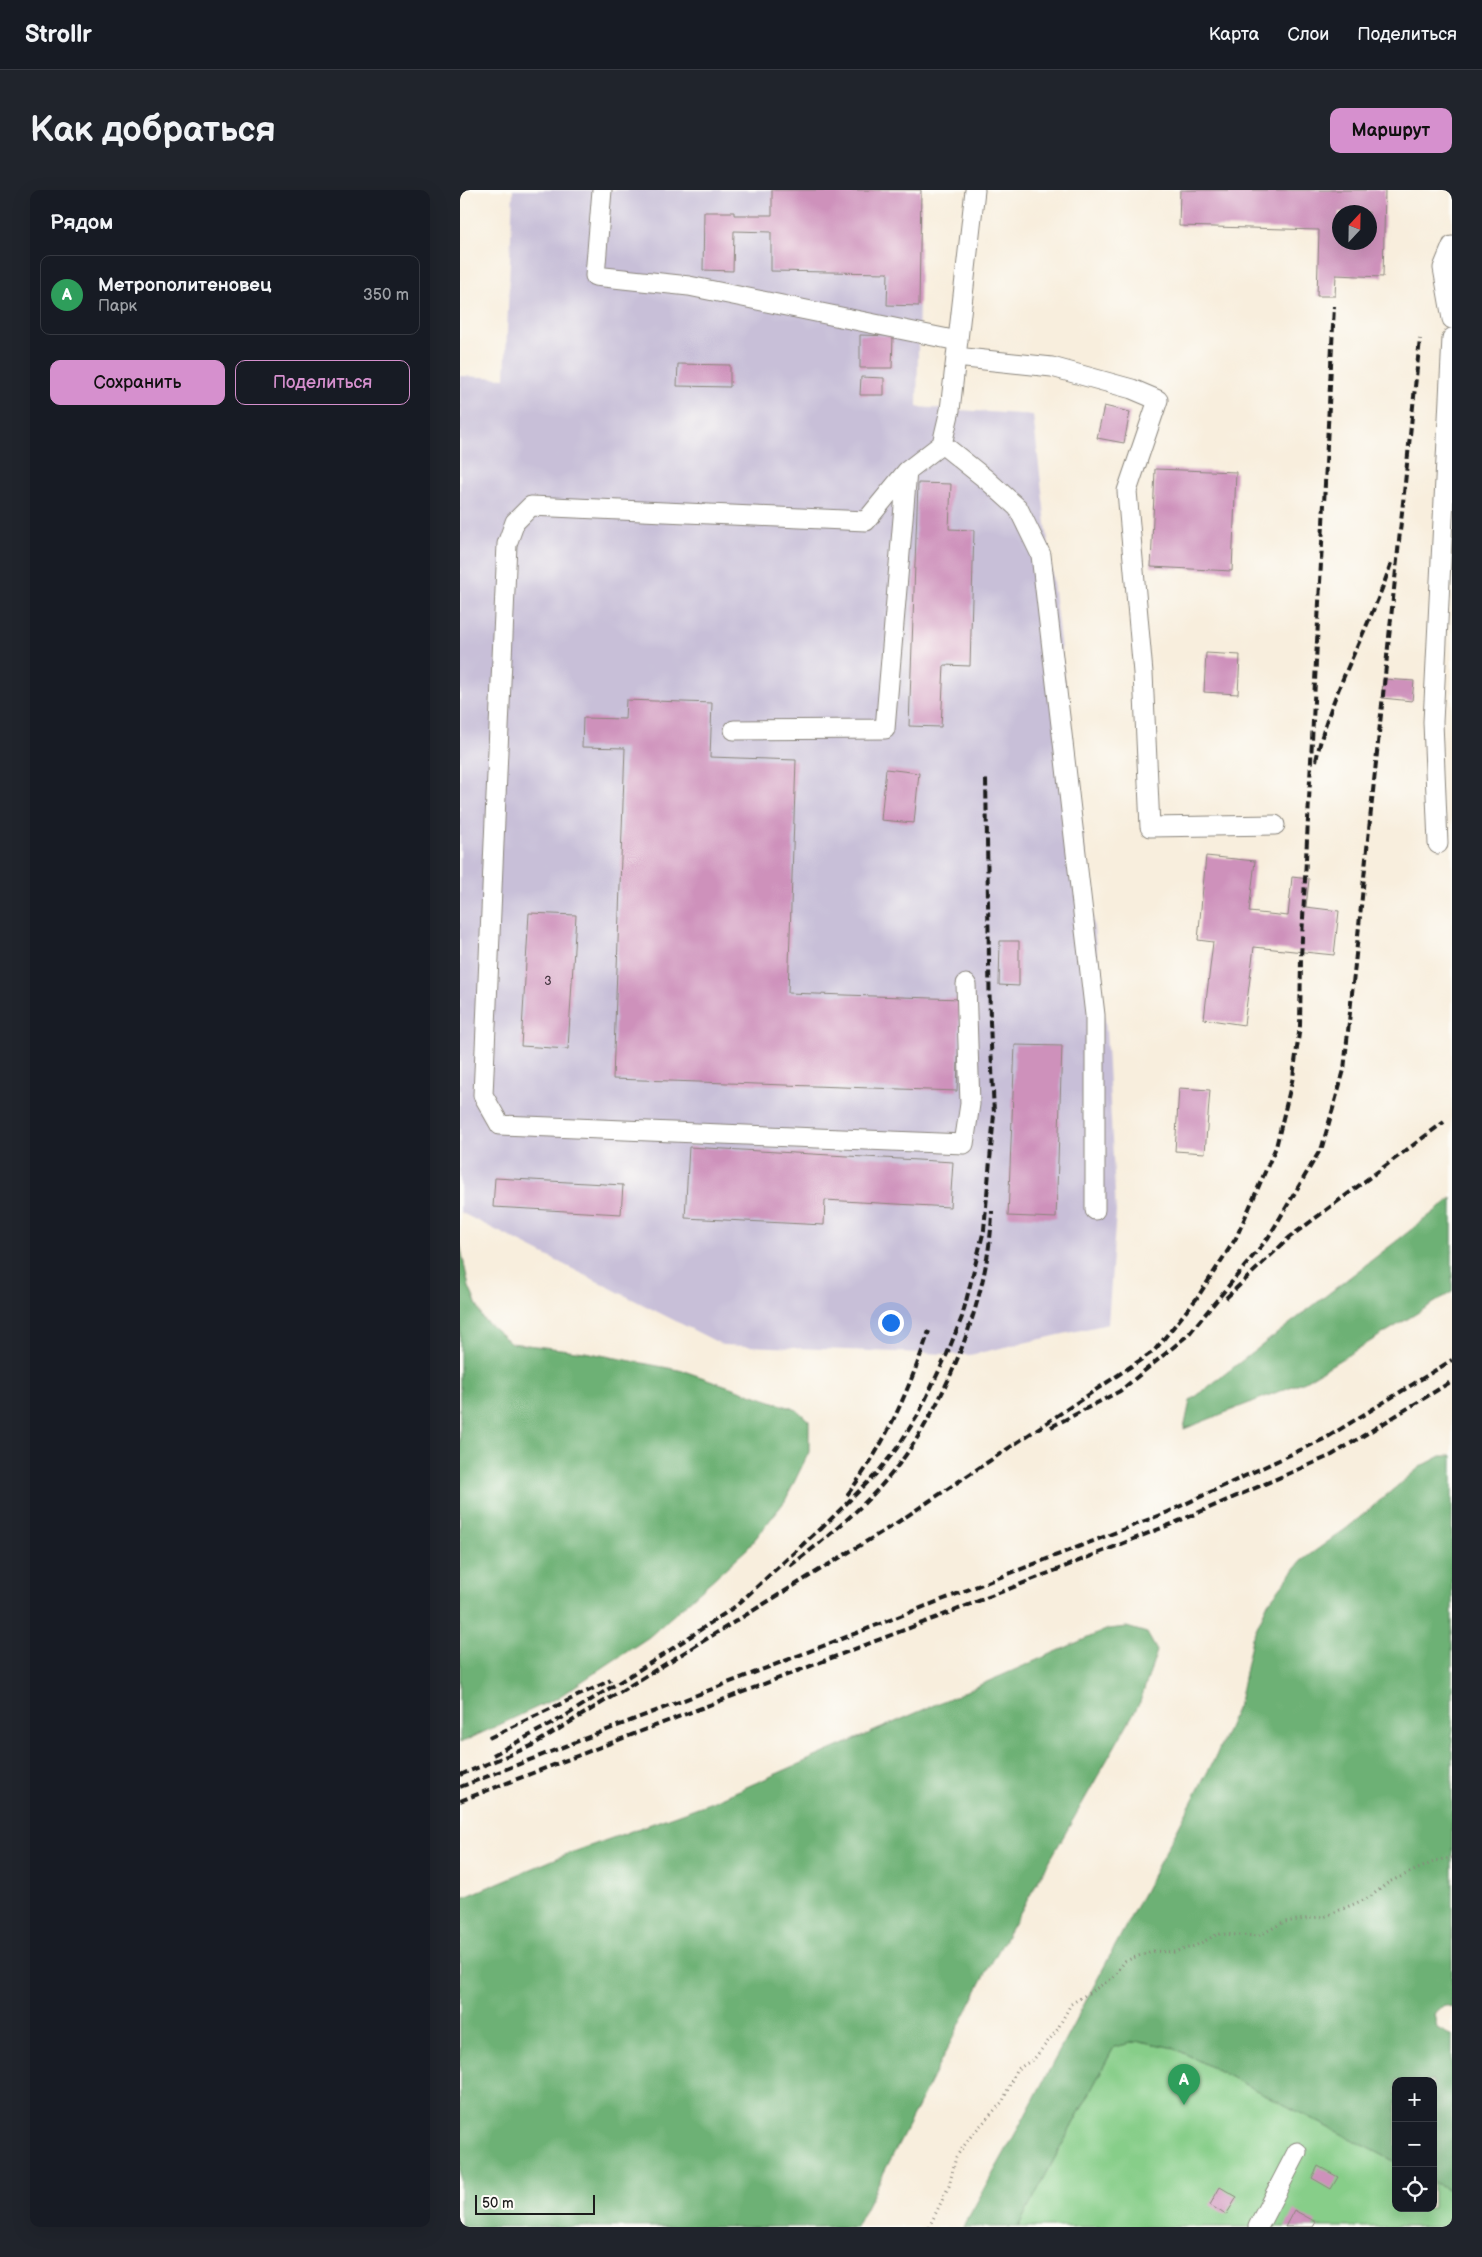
<!DOCTYPE html>
<html lang="ru">
<meta charset="utf-8">
<style>
:root{--surface:#171b24;--page:#20242c;--text:#f1f3f6;--muted:#9ea1a6;--line:#363941;--accent:#d690ce}
body{margin:0;font-family:"Balsamiq Sans",sans-serif;background:var(--page);color:var(--text)}
.controls{position:absolute;right:15px;bottom:15px;display:grid;overflow:hidden;border-radius:10px;box-shadow:0 5px 20px #0002}
.controls button{width:45px;height:45px;display:grid;place-items:center;padding:0;border:0;border-bottom:1px solid var(--line);background:var(--surface);color:var(--text);font:25px sans-serif}
.compass{position:absolute;left:872px;top:15px;width:45px;height:45px;border-radius:50%;background:var(--surface);box-shadow:0 5px 20px #0002;rotate:22deg}
.scale{position:absolute;left:15px;bottom:12px;width:120px;box-sizing:border-box;padding-left:5px;border:2px solid #1c1c1c;border-top:0;font-size:14px;line-height:18px;white-space:nowrap;color:#1c1c1c;-webkit-text-stroke:4px #fdfcf7;paint-order:stroke}
.you{position:absolute;left:430px;top:1132px;width:18px;height:18px;margin:-12px;border:4px solid #fff;border-radius:50%;background:#1a73e8;box-shadow:0 0 0 8px #1a73e833}
.badge{display:grid;place-items:center;width:32px;height:32px;border-radius:50%;background:var(--accent);color:#fff;font-size:16px;font-weight:700}
.pin{position:absolute;translate:-50% -41px;filter:drop-shadow(0 1px 2px #0008)}
.pin::after{content:'';position:absolute;top:26px;width:18px;height:15px;background:inherit;clip-path:polygon(0 0,100% 0,50% 100%)}
.list{margin:0;padding:0;list-style:none}
h2{display:flex;justify-content:space-between;align-items:center;height:65px;margin:0;padding:0 20px;font-size:21px}
h2 small{font-size:16px;font-weight:400;color:var(--muted)}
.list li{display:grid;grid-template-columns:32px 1fr auto;gap:15px;align-items:center;box-sizing:border-box;height:80px;margin:0 10px 10px;padding:0 10px;border:1px solid var(--line);border-radius:10px}
.list b{display:block;font-size:19px;white-space:nowrap}
.list p{margin:0;font-size:16px;white-space:nowrap;color:var(--muted)}
.list em{font-size:16px;font-style:normal;color:var(--muted)}
.actions{display:flex;gap:10px;padding:15px 20px}
.actions a{flex:1;padding:11px 0;border:1px solid var(--accent);border-radius:10px;text-align:center;font-size:18px;color:var(--accent)}
.actions .main{background:var(--accent);color:#111}
.icon{flex:none;width:28px;height:28px;fill:none;stroke:currentColor;stroke-width:2;stroke-linecap:round;stroke-linejoin:round}
.map{position:relative;flex:none;width:992px;height:2037px;overflow:hidden;border-radius:10px}
header{display:flex;align-items:center;gap:30px;box-sizing:border-box;height:70px;padding:0 25px;background:var(--surface);border-bottom:1px solid var(--line)}
header strong{font-size:24px}
nav{display:flex;gap:28px;margin-inline-start:auto;font-size:18px}
.intro{display:flex;align-items:center;justify-content:space-between;box-sizing:border-box;height:120px;padding:0 30px}
h1{margin:0;font-size:35px}
.button{padding:12px 22px;border-radius:10px;background:var(--accent);color:#111;font-size:18px;font-weight:700}
main{display:flex;gap:30px;padding:0 30px}
aside{flex:1;background:var(--surface);border-radius:10px;box-shadow:0 5px 20px #0002}
.map>svg:first-child{display:block}
.industrial{fill:#c8bfd8}
.green{fill:#87ce89;stroke:#527552}
.forest{fill:#6db175;stroke:#446648}
.building{fill:#ce91bb;fill-rule:evenodd}
.lines{fill:none;stroke-linecap:round;stroke-linejoin:round}
.minor-casing{stroke:#8a857c;stroke-width:21}
.path{stroke:#8a857c;stroke-width:3;stroke-dasharray:1 4;stroke-linecap:butt}
.minor{stroke:#fff;stroke-width:19}
.rail{stroke:#1c1c1c;stroke-width:4;stroke-dasharray:8 4;stroke-linecap:butt}
.labels{text-anchor:middle;stroke-width:5;stroke-linejoin:round;paint-order:stroke}
.number-label{font-size:12px;fill:#483944}
</style>
<header>
<strong>Strollr</strong>
<nav><a>Карта</a><a>Слои</a><a>Поделиться</a></nav>
</header>
<div class="intro"><h1>Как добраться</h1><a class="button">Маршрут</a></div>
<main>
<aside>
<h2>Рядом<small></small></h2>
<ul class="list">
<li><span class="badge" style="background:#2e9e5b">A</span><div><b>Метрополитеновец</b><p>Парк</p></div><em>350 m</em></li>
</ul>
<div class="actions"><a class="main">Сохранить</a><a>Поделиться</a></div>
</aside>
<div class="map">
<svg width="992" height="2037" viewBox="0 0 992 2037">
<rect width="100%" height="100%" fill="#fdfcf7"/>
<filter id="ink" filterUnits="userSpaceOnUse"><feTurbulence type="fractalNoise" baseFrequency=".02" numOctaves="2"/><feDisplacementMap in="SourceGraphic" scale="10" xChannelSelector="R" yChannelSelector="G"/><feConvolveMatrix kernelMatrix="1 2 1 2 8 2 1 2 1" color-interpolation-filters="sRGB"/></filter>
<filter id="wash" filterUnits="userSpaceOnUse"><feTurbulence type="fractalNoise" baseFrequency=".0096" numOctaves="4" result="noise"/><feDisplacementMap in="SourceGraphic" scale="20" xChannelSelector="R" yChannelSelector="G"/><feGaussianBlur stdDeviation="1.12" result="paint"/><feColorMatrix in="noise" values="0 0 0 0 0 0 0 0 0 0 0 0 0 0 0 0 0 1.4 0 .05"/><feComposite in="paint" operator="in"/></filter>
<g filter="url(#wash)">
<rect width="100%" height="100%" fill="#f8eedd"/>
<path class="industrial" d="M 53,0 L 461,0 L 457,217 L 573,225 L 646,839 L 656,1022 L 648,1134 L 510,1165 L 263,1155 L 0,1022 L 0,186 L 45,188 Z"/>
<path class="green" d="M 680,1851 L 714,1858 L 936,1972 L 936,2018 L 973,2018 L 973,1992 L 992,2001 L 992,2037 L 558,2037 L 654,1857 Z"/>
<path class="forest" d="M 992,1008 L 992,1102 L 845,1191 L 724,1239 L 730,1211 Z
M 0,1054 L 9,1097 L 23,1129 L 51,1153 L 125,1162 L 224,1181 L 337,1220 L 349,1231 L 349,1262 L 325,1311 L 288,1358 L 189,1447 L 97,1508 L 0,1553 Z
M 981,1266 L 992,1266 L 992,1817 L 984,1815 L 974,1824 L 977,1838 L 992,1846 L 992,2001 L 973,1992 L 973,1891 L 936,1891 L 936,1972 L 714,1858 L 680,1851 L 654,1857 L 558,2037 L 503,2037 L 560,1935 L 756,1566 L 779,1512 L 792,1448 L 808,1413 L 841,1371 L 887,1338 L 960,1277 Z
M 667,1437 L 687,1443 L 697,1461 L 680,1512 L 528,1779 L 396,2037 L 0,2037 L 0,1709 L 102,1666 L 252,1612 L 648,1439 Z"/>
<g id="blocks">
<path class="building" d="M 312,0 L 461,0 L 459,116 L 427,115 L 428,83 L 311,81 L 311,42 L 274,41 L 273,81 L 243,80 L 244,22 L 274,22 L 274,25 L 312,25 Z
M 720,0 L 925,0 L 923,87 L 876,85 L 875,106 L 857,106 L 859,40 L 719,36 ZM 879,22 L 909,22 L 909,52 L 879,52 Z
M 400,145 L 433,146 L 432,178 L 400,178 Z
M 218,174 L 270,175 L 270,197 L 217,196 Z
M 401,187 L 424,188 L 424,205 L 400,205 Z
M 644,216 L 670,222 L 664,253 L 637,248 Z
M 695,279 L 776,282 L 772,381 L 691,377 Z
M 458,293 L 491,294 L 489,339 L 514,340 L 510,476 L 484,475 L 481,537 L 449,536 Z
M 746,463 L 780,465 L 778,504 L 744,502 Z
M 923,489 L 954,491 L 952,511 L 922,508 Z
M 166,510 L 252,513 L 250,567 L 336,570 L 328,803 L 500,809 L 497,901 L 153,889 L 165,558 L 122,557 L 123,528 L 165,529 Z
M 426,579 L 459,583 L 454,633 L 421,630 Z
M 746,666 L 795,671 L 789,722 L 828,726 L 832,687 L 849,689 L 846,717 L 879,721 L 874,765 L 794,757 L 784,835 L 744,829 L 753,752 L 738,750 Z
M 69,723 L 116,725 L 108,859 L 61,856 Z
M 540,751 L 559,751 L 559,796 L 539,795 Z
M 555,855 L 602,856 L 596,1028 L 548,1026 Z
M 719,898 L 750,900 L 745,963 L 715,961 Z
M 229,957 L 493,972 L 490,1017 L 365,1010 L 364,1035 L 225,1028 Z
M 35,988 L 163,995 L 161,1024 L 33,1017 Z
M 858,1976 L 878,1987 L 871,1999 L 852,1988 Z
M 760,1997 L 777,2007 L 766,2025 L 750,2015 Z
M 834,2020 L 856,2032 L 853,2037 L 825,2037 Z"/>
</g>
</g>
<g filter="url(#ink)">
<use href="#blocks" fill-opacity="0" stroke="#8a857c" stroke-width="1"/>
<g class="lines">
<g class="minor-casing">
<path id="minor" d="M 142,0 L 135,86 L 229,96 L 498,151
M 992,56 L 983,78 L 992,129
M 496,167 L 592,177 L 672,199 L 698,210 L 667,301 L 683,483 L 690,637 L 815,635
M 482,254 L 527,290 L 558,318 L 581,365 L 635,825 L 635,1020
M 274,540 L 425,539 L 447,281
M 978,654 L 973,532 L 992,148
M 506,794 L 510,914 L 504,954 L 40,935 L 23,905 L 47,354 L 55,332 L 71,316 L 406,331 L 447,281 L 482,254 L 490,220 L 515,0
M 798,2037 L 837,1962"/>
</g>
<path class="path" d="M 469,2037 L 489,1996 L 496,1967 L 511,1946 L 543,1911 L 556,1880 L 574,1869 L 597,1840 L 611,1814 L 653,1788 L 665,1771 L 692,1761 L 714,1762 L 735,1756 L 758,1744 L 798,1746 L 824,1732 L 866,1726 L 910,1707 L 929,1692 L 978,1670 L 992,1668"/>
<use href="#minor" class="minor"/>
<path class="rail" d="M 856,571 C 870,500 911,438 932,370
M 766,1108 L 830,1047 L 984,932
M 591,1237 L 660,1201 L 728,1145 L 808,1048 L 862,957 L 884,880 L 960,149
M 387,1305 C 425,1256 449,1200 469,1141
M 360,1340 L 418,1282 L 437,1258 L 458,1225 L 487,1164 L 502,1127 L 524,1040 L 534,924 L 530,832 L 526,589
M 330,1376 C 367,1348 408,1314 436,1278 C 487,1213 530,1104 532,1021
M 29,1548 L 151,1490
M 33,1565 L 102,1528 L 198,1468 L 276,1416 L 364,1335
M 0,1585 L 71,1556 L 435,1334 L 694,1161 L 737,1108 L 776,1048 L 816,957 L 833,887 L 840,836 L 841,768 L 874,116
M 0,1597 L 708,1322 L 866,1248 L 992,1170
M 0,1611 L 496,1420 L 714,1333 L 872,1265 L 992,1191"/>
</g>
</g>
<g class="labels">
<g class="number-label">
<text x="88" y="795">3</text>
</g>
</g>
</svg>
<div class="controls">
<button>+</button>
<button>−</button>
<button><svg class="icon" aria-label="locate" viewBox="0 0 24 24"><circle cx="12" cy="12" r="6"/><path d="M12 2v4M12 18v4M2 12h4M18 12h4"/></svg></button>
</div>
<svg class="compass" viewBox="-18 -18 36 36"><path d="M0-13l5 13h-10z" fill="#e53935"/><path d="M0 13l5-13h-10z" fill="#9ea1a6"/></svg>
<div class="scale">50 m</div>
<div class="you"></div>
<div class="pin badge" style="left:724px;top:1915px;background:#2e9e5b">A</div>
</div>
</main>
